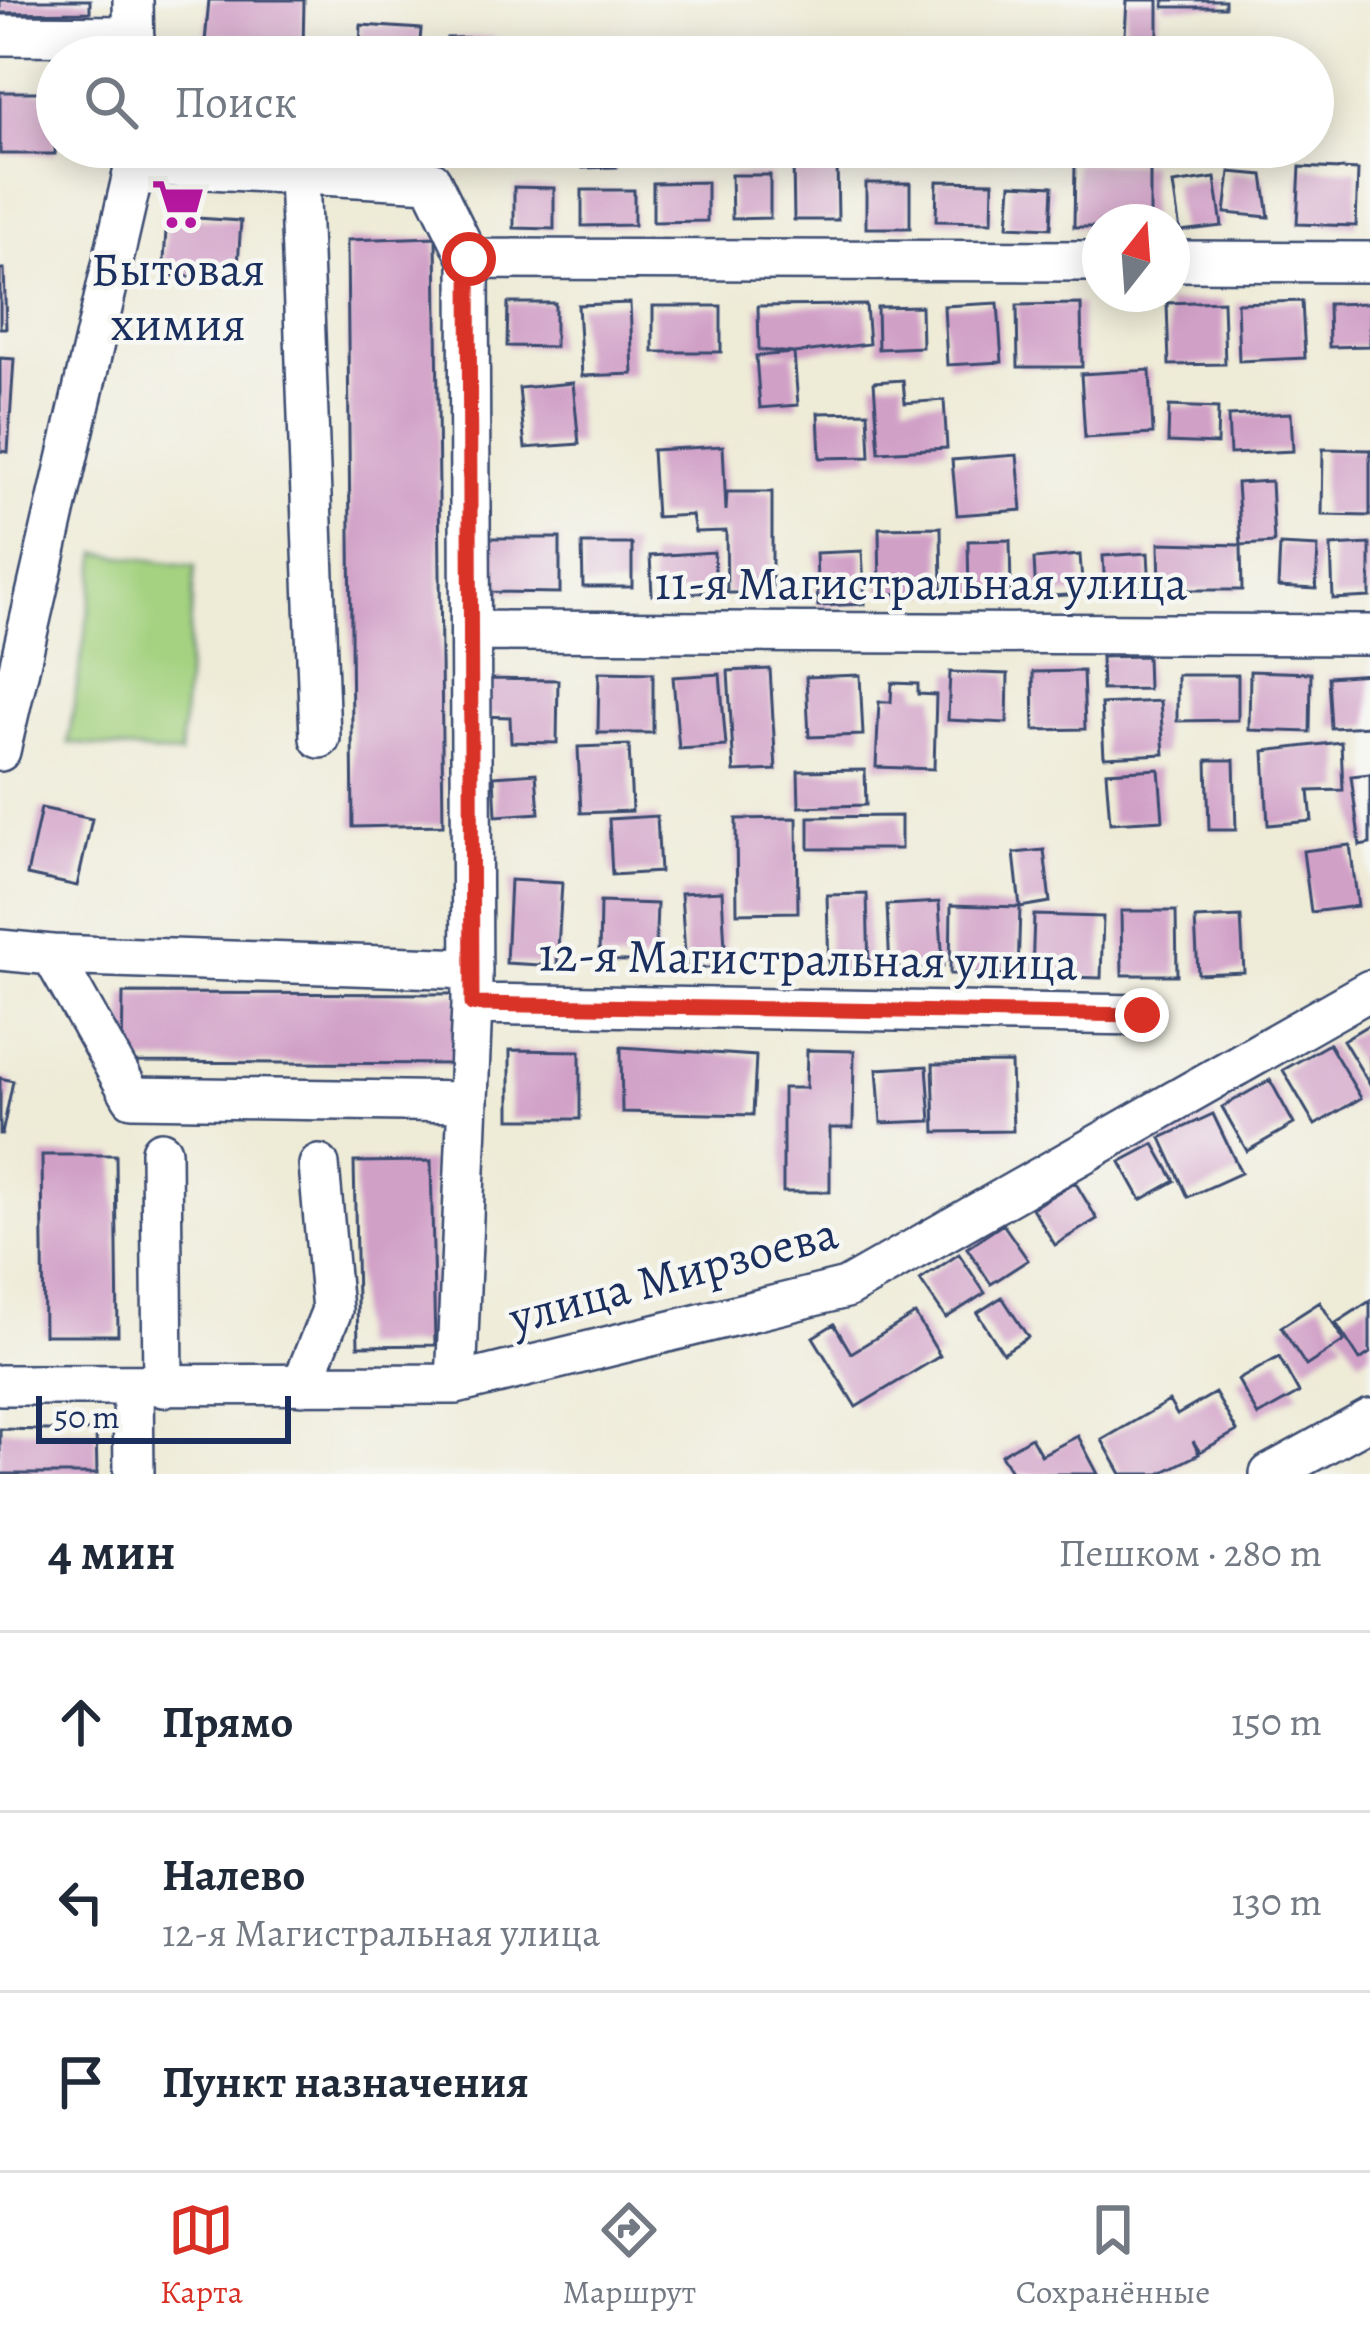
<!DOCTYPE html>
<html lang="ru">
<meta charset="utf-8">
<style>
:root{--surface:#fff;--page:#f6f6f7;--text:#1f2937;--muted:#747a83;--line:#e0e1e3;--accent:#d93025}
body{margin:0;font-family:Alegreya,serif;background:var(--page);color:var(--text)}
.compass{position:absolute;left:1082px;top:204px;width:108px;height:108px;border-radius:50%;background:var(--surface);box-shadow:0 6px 30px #0003;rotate:17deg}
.scale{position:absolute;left:36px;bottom:30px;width:255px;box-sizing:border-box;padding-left:12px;border:6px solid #1b2f5e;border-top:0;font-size:33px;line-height:42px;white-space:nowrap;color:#1b2f5e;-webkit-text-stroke:9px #f6f6f2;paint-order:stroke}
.stop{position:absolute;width:36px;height:36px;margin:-27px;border:9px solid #d93025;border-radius:50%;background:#fff}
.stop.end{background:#d93025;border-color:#fff;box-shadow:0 3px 12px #0008}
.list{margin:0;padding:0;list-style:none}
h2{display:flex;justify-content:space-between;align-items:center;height:156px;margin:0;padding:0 48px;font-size:51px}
h2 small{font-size:39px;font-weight:400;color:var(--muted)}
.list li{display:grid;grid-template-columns:78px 1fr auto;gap:36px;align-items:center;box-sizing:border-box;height:180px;padding:0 48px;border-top:3px solid var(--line)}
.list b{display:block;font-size:45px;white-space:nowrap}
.list p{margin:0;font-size:39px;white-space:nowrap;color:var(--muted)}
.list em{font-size:39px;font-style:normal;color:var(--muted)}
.icon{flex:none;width:66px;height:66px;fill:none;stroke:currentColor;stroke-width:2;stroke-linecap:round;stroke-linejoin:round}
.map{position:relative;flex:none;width:1370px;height:1474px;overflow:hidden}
.search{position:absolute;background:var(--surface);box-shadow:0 6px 30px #0003;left:36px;right:36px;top:36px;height:132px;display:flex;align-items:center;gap:30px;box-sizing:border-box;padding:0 42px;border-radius:66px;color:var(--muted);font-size:45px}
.sheet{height:696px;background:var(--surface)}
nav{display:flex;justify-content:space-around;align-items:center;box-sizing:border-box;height:168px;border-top:3px solid var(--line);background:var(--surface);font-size:33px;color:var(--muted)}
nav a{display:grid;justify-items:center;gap:6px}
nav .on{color:var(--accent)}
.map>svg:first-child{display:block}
.green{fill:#a4d280;stroke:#60806f;stroke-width:3}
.building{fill:#d1a0c7}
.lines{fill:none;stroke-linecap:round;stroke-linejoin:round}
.minor-casing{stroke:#3b4b70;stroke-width:44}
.minor{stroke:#fff;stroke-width:39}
.route{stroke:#d93025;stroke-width:15}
.labels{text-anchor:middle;stroke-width:9;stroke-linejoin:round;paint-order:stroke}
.poi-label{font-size:48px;fill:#1b2f5e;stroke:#f6f6f2}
.street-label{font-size:48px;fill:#1b2f5e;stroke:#f6f6f2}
</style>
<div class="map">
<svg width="1370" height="1474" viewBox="0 0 1370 1474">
<rect width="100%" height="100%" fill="#f6f6f2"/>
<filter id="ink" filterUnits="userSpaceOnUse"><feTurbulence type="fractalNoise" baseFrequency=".00833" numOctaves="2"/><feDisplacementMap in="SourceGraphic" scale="24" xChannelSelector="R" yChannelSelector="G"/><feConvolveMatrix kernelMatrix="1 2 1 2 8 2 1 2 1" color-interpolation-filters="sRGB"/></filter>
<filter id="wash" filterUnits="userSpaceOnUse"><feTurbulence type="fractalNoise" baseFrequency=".004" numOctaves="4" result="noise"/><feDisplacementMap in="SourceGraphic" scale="48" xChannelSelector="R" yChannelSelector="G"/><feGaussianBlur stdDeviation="2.7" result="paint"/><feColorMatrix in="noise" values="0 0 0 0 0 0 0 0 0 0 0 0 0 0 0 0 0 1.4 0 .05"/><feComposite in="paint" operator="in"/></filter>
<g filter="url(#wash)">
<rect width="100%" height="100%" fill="#eeebd7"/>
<path class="green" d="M 98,553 L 195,566 L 180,755 L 68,743 Z"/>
<g id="blocks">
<path class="building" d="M 0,0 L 90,0 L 90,12 L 0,13 Z
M 209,0 L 304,0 L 303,50 L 205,42 Z
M 1127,0 L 1158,0 L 1158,36 L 1125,35 Z
M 1164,0 L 1225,0 L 1225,7 L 1164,7 Z
M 361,25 L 421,29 L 419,53 L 360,49 Z
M 494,37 L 495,57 L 438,57 L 438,50 L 447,53 L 447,38 Z
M 0,92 L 56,92 L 55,154 L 0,154 Z
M 335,147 L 426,147 L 425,155 L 335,151 Z
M 583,147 L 648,147 L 649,153 L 616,154 L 616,167 L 583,168 Z
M 793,161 L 837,161 L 838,220 L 794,220 Z
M 1075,163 L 1150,164 L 1150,222 L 1100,222 L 1100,227 L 1074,227 Z
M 1300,167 L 1358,170 L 1356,226 L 1297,224 Z
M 1230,172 L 1263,175 L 1269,217 L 1225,213 Z
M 731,175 L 770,175 L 770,218 L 732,219 Z
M 1215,178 L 1222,226 L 1180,231 L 1173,184 Z
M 937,181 L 993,182 L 992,222 L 936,221 Z
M 707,182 L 707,221 L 653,222 L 653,183 Z
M 866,183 L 910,183 L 910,228 L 866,228 Z
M 1011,184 L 1053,186 L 1051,228 L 1008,226 Z
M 514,187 L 554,188 L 554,229 L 514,228 Z
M 582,190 L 634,190 L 634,225 L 582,226 Z
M 167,216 L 241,221 L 237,280 L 163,275 Z
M 436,237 L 443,825 L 353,827 L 347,240 Z
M 0,269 L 4,269 L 6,328 L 0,328 Z
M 1223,301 L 1225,364 L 1169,365 L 1167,303 Z
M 1302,301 L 1305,358 L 1239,361 L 1237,303 Z
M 508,303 L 555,303 L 555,347 L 507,346 Z
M 630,303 L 633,374 L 582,376 L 578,305 Z
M 998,303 L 1002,362 L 947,365 L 944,306 Z
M 1370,303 L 1370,346 L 1329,347 L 1328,304 Z
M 1081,304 L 1082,367 L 1018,367 L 1017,305 Z
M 866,305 L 869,344 L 794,353 L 759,350 L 758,306 Z
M 653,306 L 721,306 L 721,352 L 653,352 Z
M 921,306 L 922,347 L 878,349 L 877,307 Z
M 794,353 L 798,405 L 760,408 L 756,356 Z
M 0,358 L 14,359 L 8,452 L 0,451 Z
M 1150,370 L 1153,434 L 1085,438 L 1081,374 Z
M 903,380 L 905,403 L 944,400 L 947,448 L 879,452 L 874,382 Z
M 573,383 L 579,444 L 525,448 L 519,388 Z
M 1169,406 L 1218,408 L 1217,444 L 1168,442 Z
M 868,412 L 870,457 L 820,458 L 818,413 Z
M 1291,413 L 1293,451 L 1230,454 L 1228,416 Z
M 723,446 L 726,511 L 727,492 L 772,492 L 772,593 L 727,593 L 726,531 L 695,532 L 692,515 L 656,517 L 652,450 Z
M 1323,449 L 1370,450 L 1370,516 L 1322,515 Z
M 1017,455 L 1022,510 L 957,515 L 952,460 Z
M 1271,481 L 1274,543 L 1241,545 L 1237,483 Z
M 941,527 L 942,593 L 880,594 L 879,528 Z
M 489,538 L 560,538 L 560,593 L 488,592 Z
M 1010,540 L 1011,593 L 969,594 L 968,541 Z
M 1159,543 L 1241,545 L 1242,590 L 1160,590 Z
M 582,544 L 632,544 L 632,587 L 583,587 Z
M 1370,544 L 1370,597 L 1333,599 L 1331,546 Z
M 1280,545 L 1318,547 L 1316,589 L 1278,587 Z
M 862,551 L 865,604 L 818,606 L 816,553 Z
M 714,552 L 716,592 L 652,595 L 650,556 Z
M 1148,553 L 1150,589 L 1105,591 L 1103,556 Z
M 1080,555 L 1083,594 L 1036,597 L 1034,559 Z
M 1147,656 L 1148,689 L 1102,690 L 1101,657 Z
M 770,669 L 776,770 L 734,772 L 728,671 Z
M 1083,671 L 1085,729 L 1034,730 L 1033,672 Z
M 1250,671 L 1311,673 L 1310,732 L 1249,730 Z
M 599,672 L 653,673 L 653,733 L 598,733 Z
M 950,672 L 1008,674 L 1007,723 L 948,720 Z
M 720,674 L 726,746 L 679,749 L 673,677 Z
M 1370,674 L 1370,726 L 1331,728 L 1328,677 Z
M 860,675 L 863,735 L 809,737 L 806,677 Z
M 1177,675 L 1238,675 L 1238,720 L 1177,721 Z
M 481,679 L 558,680 L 557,743 L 511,742 L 510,717 L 480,716 Z
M 892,683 L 918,684 L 918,694 L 936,695 L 934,769 L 876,767 L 879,702 L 891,702 Z
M 1160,701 L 1164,754 L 1104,757 L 1101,704 Z
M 1341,742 L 1343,790 L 1309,791 L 1312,821 L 1268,825 L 1264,751 Z
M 629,745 L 632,811 L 581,813 L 578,747 Z
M 1207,760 L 1234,760 L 1236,830 L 1209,830 Z
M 1159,769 L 1163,820 L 1110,823 L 1106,772 Z
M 865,770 L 866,805 L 799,807 L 798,771 Z
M 536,773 L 539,813 L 496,816 L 494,776 Z
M 1370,774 L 1370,844 L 1360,846 L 1351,776 Z
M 41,808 L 92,819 L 77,886 L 27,875 Z
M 657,816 L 660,872 L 612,875 L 609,819 Z
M 901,816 L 901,849 L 809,849 L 809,817 Z
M 797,818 L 798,912 L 737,913 L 736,819 Z
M 1350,845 L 1358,906 L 1311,912 L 1303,851 Z
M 1044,850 L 1050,902 L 1020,907 L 1018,975 L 950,974 L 951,905 L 1020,907 L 1014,853 Z
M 510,880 L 562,883 L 557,966 L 506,963 Z
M 722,891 L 726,967 L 686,969 L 681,893 Z
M 867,894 L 869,971 L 829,972 L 827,895 Z
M 600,902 L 657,904 L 655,962 L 599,960 Z
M 939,902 L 943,966 L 890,969 L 887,905 Z
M 1121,911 L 1176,911 L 1177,975 L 1122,975 Z
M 1034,915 L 1103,917 L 1101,978 L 1032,976 Z
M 1241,917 L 1244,972 L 1198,974 L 1195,919 Z
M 123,993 L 459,994 L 459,1064 L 122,1062 Z
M 1370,1024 L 1370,1085 L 1343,1040 Z
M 1329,1044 L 1361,1098 L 1315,1125 L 1283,1070 Z
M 621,1047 L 756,1056 L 753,1115 L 622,1112 Z
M 510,1050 L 580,1051 L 580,1119 L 510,1119 Z
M 807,1050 L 854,1051 L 853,1128 L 830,1128 L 830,1192 L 783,1192 L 783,1088 L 806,1088 Z
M 1011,1063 L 1013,1131 L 935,1132 L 933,1064 Z
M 927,1066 L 931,1121 L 881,1123 L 877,1069 Z
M 0,1078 L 13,1081 L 2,1134 L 0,1134 Z
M 1270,1080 L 1294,1124 L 1247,1151 L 1222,1107 Z
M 1213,1114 L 1241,1173 L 1188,1197 L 1161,1138 Z
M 1154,1144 L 1175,1181 L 1141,1200 L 1120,1162 Z
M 42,1155 L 116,1155 L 118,1335 L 44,1335 Z
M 431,1161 L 435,1345 L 358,1346 L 354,1162 Z
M 1075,1182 L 1097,1219 L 1055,1245 L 1032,1208 Z
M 1003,1224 L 1028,1260 L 991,1284 L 967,1248 Z
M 959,1254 L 985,1293 L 946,1318 L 920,1280 Z
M 1002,1297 L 1028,1337 L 1003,1353 L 977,1313 Z
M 1370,1301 L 1370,1353 L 1360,1360 L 1336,1323 Z
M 1320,1302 L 1344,1341 L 1306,1366 L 1281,1327 Z
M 915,1314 L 940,1356 L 856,1407 L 813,1337 L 834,1324 L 851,1353 Z
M 1279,1357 L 1299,1393 L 1258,1416 L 1238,1380 Z
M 1215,1393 L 1237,1431 L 1200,1452 L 1193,1441 L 1199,1454 L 1159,1474 L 1121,1474 L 1102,1440 L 1169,1401 L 1177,1415 Z
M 0,1429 L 96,1431 L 97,1474 L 0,1474 Z
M 1078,1436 L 1098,1474 L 1013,1474 L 1001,1455 L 1031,1437 L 1041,1455 Z"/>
</g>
</g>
<g filter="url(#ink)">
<use href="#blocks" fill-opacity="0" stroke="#3b4b70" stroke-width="3"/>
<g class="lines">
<g class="minor-casing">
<path id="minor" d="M 133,0 L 134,57
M 0,35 L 134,36
M 135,165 L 431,181 L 469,259 L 472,1004 L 456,1384
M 299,174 L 320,738
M 469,259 L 1100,261
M 1172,261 L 1370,262
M 471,631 L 1370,635
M 0,751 L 135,165 L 135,147
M 0,950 L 52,955 L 132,1097 L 468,1102
M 52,955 L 472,969
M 472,1004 L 1142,1015
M 161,1151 L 163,1387
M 0,1385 L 456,1384 L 846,1288 L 1370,990
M 302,1385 L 332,1310 L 319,1165
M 133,1386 L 134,1474
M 1270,1474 L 1370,1419"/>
</g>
<use href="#minor" class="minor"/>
</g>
</g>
<g class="lines" filter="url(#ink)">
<path class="route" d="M 469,259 L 472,1004 L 1142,1015"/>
</g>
<defs>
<g id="supermarket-bare" transform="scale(4.14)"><path d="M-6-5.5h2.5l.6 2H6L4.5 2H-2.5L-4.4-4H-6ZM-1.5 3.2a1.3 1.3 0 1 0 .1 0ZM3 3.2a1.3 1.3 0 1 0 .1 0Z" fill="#b5179e" stroke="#f6f6f2" stroke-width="2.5" paint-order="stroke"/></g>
</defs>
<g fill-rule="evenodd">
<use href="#supermarket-bare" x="178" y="204"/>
</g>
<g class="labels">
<g class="poi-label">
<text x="178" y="285">Бытовая<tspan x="178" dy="55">химия</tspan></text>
</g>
<g class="street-label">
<text x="921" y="599">11-я Магистральная улица</text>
<text transform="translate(808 958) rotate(1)" y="17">12-я Магистральная улица</text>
<text transform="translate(673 1274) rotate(-15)" y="17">улица Мирзоева</text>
</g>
</g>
</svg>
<svg class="compass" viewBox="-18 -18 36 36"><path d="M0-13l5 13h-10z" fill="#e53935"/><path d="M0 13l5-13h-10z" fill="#747a83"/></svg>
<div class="scale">50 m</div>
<div class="stop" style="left:469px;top:259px"></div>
<div class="stop end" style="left:1142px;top:1015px"></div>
<div class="search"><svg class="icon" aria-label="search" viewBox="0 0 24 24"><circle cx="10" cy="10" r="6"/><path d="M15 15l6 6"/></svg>Поиск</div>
</div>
<section class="sheet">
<h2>4 мин<small>Пешком · 280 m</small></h2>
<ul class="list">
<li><svg class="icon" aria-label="ahead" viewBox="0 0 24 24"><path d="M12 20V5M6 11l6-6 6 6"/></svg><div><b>Прямо</b></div><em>150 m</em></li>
<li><svg class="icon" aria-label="left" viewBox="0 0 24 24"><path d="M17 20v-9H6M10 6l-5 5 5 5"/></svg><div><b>Налево</b><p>12-я Магистральная улица</p></div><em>130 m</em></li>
<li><svg class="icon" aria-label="arrive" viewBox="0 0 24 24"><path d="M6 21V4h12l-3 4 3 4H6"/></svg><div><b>Пункт назначения</b></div></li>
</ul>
</section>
<nav>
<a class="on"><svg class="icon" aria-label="map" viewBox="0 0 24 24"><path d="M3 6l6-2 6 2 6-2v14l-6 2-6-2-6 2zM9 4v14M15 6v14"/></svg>Карта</a>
<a><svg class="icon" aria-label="directions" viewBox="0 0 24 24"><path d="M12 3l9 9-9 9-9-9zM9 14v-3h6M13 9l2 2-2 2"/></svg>Маршрут</a>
<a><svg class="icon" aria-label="saved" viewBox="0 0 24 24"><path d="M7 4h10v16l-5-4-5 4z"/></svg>Сохранённые</a>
</nav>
